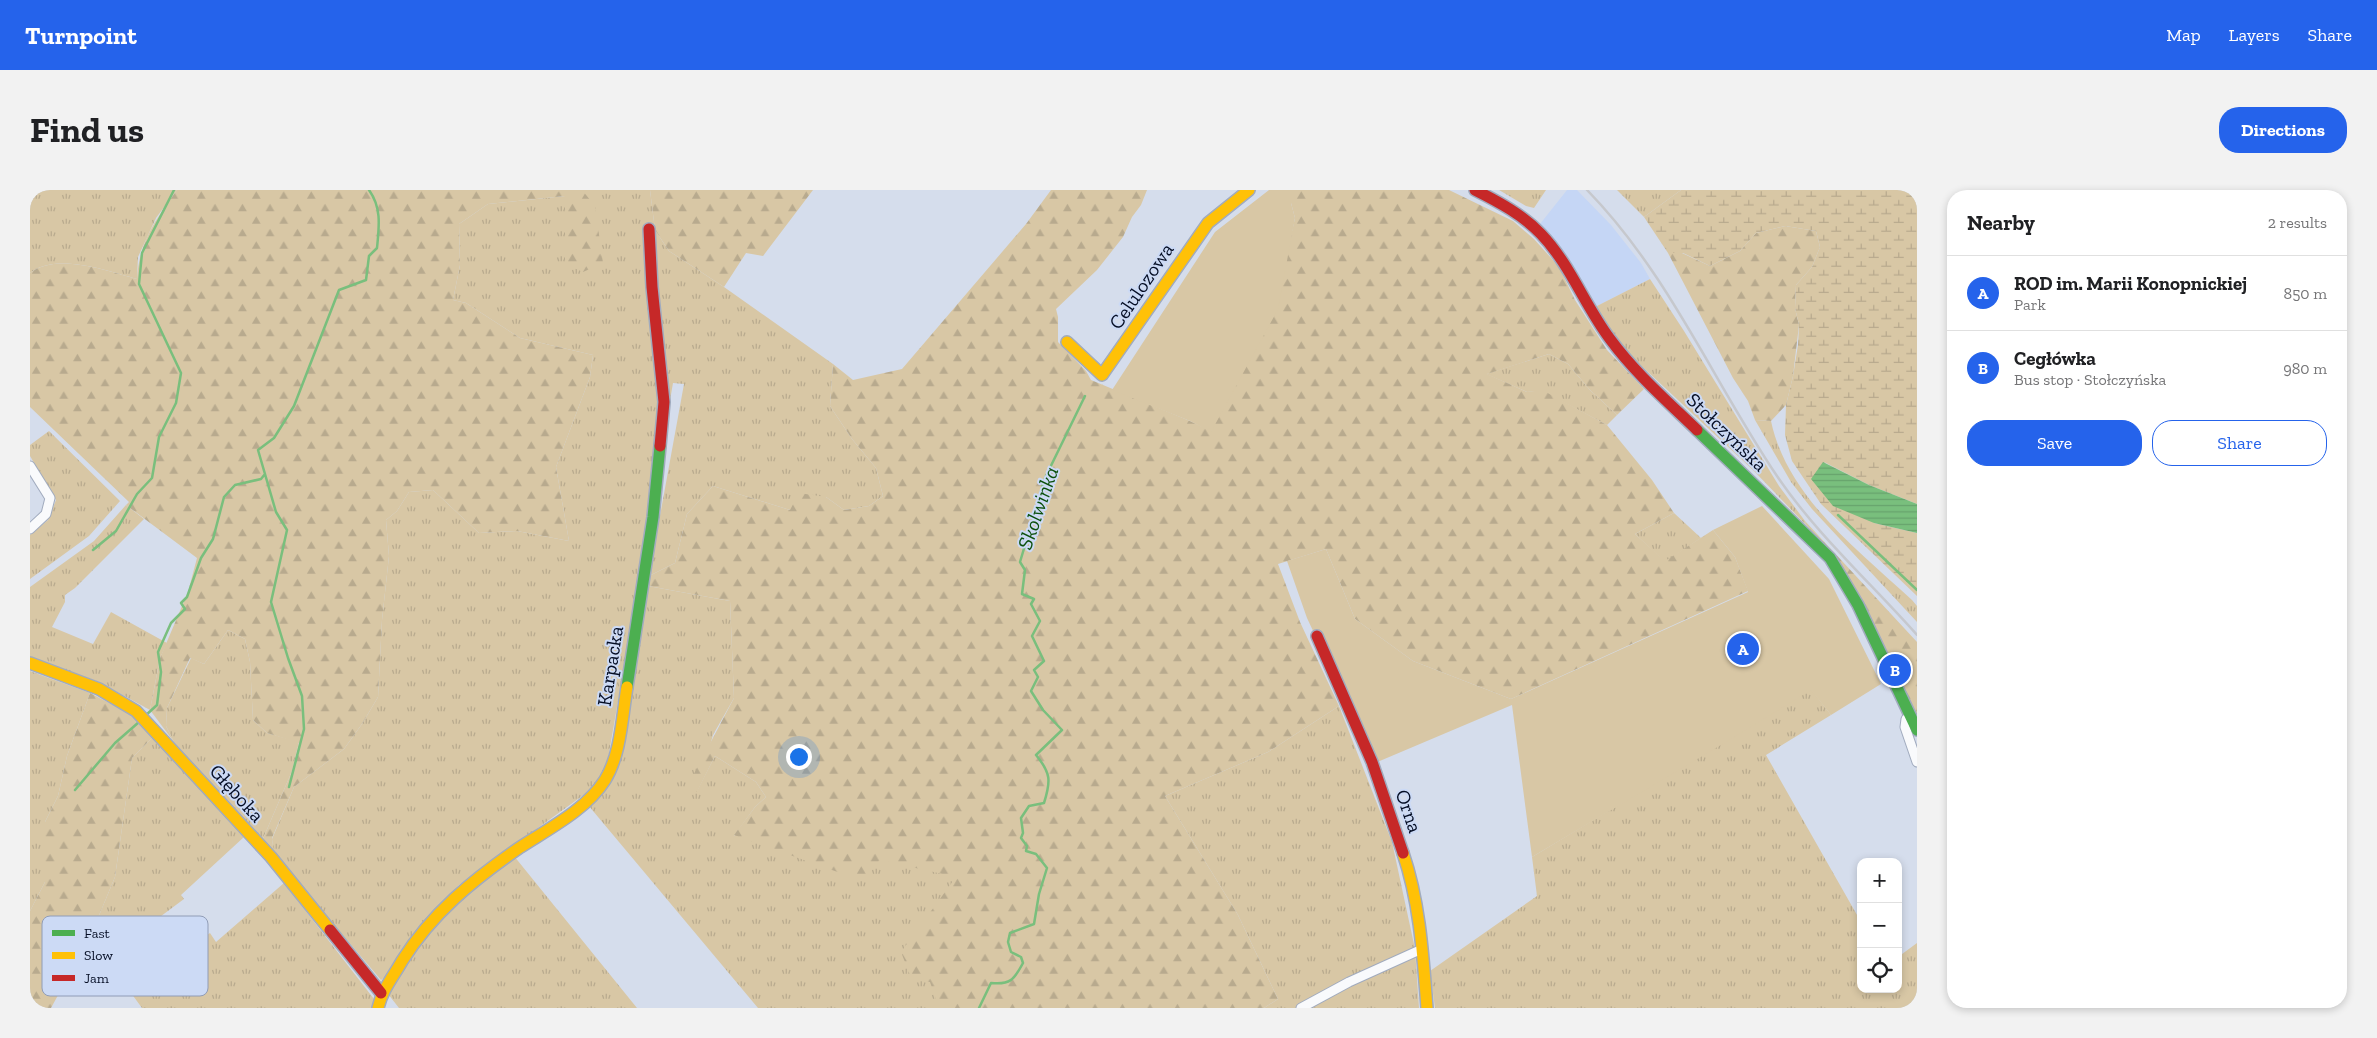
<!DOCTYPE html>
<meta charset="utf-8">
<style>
:root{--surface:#fff;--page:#f2f2f2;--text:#202124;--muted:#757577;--line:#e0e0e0;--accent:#2563eb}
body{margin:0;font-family:"Zilla Slab",serif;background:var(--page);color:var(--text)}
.controls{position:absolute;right:15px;bottom:15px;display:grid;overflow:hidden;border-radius:10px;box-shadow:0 2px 8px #0003}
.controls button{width:45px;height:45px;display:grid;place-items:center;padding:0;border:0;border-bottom:1px solid var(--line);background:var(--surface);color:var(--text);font:25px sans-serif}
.you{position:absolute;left:768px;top:566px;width:18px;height:18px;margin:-12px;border:4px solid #fff;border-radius:50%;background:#1a73e8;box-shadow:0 0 0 8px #1a73e833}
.badge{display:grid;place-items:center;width:32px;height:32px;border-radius:50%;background:var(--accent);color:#fff;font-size:16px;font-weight:700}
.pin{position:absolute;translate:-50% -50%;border:2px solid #fff;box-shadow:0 1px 5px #0006}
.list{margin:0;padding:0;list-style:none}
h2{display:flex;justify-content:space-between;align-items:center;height:65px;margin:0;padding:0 20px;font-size:21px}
h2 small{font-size:16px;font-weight:400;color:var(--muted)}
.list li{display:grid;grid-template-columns:32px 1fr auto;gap:15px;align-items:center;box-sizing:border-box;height:75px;padding:0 20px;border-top:1px solid var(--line)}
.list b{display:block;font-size:19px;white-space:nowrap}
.list p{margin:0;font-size:16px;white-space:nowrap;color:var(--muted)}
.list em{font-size:16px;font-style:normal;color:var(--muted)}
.actions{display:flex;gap:10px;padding:15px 20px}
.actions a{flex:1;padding:11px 0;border:1px solid var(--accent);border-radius:20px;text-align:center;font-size:18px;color:var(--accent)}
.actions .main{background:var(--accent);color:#fff}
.icon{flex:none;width:28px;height:28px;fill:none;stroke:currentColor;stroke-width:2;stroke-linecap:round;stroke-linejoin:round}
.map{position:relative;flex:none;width:1887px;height:818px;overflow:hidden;border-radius:20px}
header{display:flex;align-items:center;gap:30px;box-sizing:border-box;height:70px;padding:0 25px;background:var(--accent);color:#fff}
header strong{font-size:24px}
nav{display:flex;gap:28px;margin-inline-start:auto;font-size:18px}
.intro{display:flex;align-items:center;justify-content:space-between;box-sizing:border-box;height:120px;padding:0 30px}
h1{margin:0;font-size:35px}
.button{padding:12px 22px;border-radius:20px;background:var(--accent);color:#fff;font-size:18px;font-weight:700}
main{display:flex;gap:30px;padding:0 30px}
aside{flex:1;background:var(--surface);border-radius:20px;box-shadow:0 2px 8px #0003}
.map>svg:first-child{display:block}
.built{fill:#c5d6f5}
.grass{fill:url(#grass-tufts)}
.forest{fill:url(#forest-firs)}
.wetland{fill:url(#wetland-marsh)}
.garden{fill:#d8c7a5}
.water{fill:url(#water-rules)}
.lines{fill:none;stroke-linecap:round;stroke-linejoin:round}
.stream{stroke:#79bf7d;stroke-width:2.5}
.street-casing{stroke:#a1abbe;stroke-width:11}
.fast-casing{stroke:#a1abbe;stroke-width:14}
.slow-casing{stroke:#a1abbe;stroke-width:14}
.jam-casing{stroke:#a1abbe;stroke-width:14}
.street{stroke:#f9fafc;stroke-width:9}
.fast{stroke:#4caf50;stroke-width:11}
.slow{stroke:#ffc107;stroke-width:11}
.jam{stroke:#c62828;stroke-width:11}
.rail{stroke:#c6c8cd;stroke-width:2.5}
.labels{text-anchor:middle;stroke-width:4;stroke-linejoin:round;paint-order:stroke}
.street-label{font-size:20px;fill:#040d24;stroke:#ccdaf5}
.water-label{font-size:21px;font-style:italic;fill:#0c500c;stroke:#ccdaf5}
.key{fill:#ccdaf5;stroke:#909cb6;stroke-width:1}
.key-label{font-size:14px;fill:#040d24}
</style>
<header>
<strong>Turnpoint</strong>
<nav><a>Map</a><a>Layers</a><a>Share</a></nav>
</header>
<div class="intro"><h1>Find us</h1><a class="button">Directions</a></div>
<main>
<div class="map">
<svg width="1887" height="818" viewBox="0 0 1887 818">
<defs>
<pattern id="grass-tufts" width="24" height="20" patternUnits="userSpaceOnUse" patternTransform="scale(1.25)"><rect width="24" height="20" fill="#d8c7a5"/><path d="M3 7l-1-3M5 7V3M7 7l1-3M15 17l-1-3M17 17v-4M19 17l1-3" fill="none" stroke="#b8aa8e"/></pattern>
<pattern id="forest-firs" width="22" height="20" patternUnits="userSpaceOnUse" patternTransform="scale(1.25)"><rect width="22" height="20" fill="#d8c7a5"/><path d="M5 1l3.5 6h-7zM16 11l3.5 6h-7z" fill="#b8aa8e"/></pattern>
<pattern id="wetland-marsh" width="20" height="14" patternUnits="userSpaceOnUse" patternTransform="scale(1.25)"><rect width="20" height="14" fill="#d8c7a5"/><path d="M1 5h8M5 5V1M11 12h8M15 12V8" fill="none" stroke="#b8aa8e"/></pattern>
<pattern id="water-rules" width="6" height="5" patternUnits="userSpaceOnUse" patternTransform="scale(1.25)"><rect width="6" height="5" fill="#79bf7d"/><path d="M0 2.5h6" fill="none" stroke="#67a36c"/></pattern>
</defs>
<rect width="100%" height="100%" fill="#d5ddec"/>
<path class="built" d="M 1537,0 L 1547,0 L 1581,35 L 1611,73 L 1620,89 L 1565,117 L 1537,66 L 1510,34 Z"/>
<path class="grass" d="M 0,0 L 147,0 L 126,28 L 108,67 L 107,89 C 78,81 26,62 0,83 Z
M 552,0 L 620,0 L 625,40 L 639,61 L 694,97 L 803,174 L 800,216 L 822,249 L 846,278 L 853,306 L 839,316 L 814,320 L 796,307 L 760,320 L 683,296 L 657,324 L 645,373 L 619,386 L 654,194 L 643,193 L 578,569 L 570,589 L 555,604 L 429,695 L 387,741 L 360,783 L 351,790 L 244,664 L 242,649 L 264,597 L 314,559 L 332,534 L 348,507 L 352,430 L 359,366 L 356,330 L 367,321 L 379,302 L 403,300 L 449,343 L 487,341 L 539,351 L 526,277 L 560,187 L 563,165 L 490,148 L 436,113 L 423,110 L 430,75 L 429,34 L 458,14 L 535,6 L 535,74 Z
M 1469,0 L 1516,0 L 1504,18 L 1496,16 Z
M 1587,0 L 1651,0 L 1614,27 Z
M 1620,89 L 1654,141 L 1749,296 L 1775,331 L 1776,335 L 1724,281 L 1589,155 L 1565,117 Z
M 1519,164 L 1538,174 L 1560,200 L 1587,225 L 1577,235 L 1512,201 L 1497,202 L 1456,184 Z
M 1073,194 L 1088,818 L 728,818 L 558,615 L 575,600 L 618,396 L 700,411 L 704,508 L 683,545 L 667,601 L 685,566 L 726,592 L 736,607 L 725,617 L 704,646 L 945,390 Z
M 1725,230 L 1741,231 C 1757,307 1828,360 1882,410 L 1887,416 L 1887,432 L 1782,319 L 1761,292 Z
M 19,241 L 90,311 L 59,346 L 0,389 L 0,345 L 18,330 L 26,310 L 0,266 L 0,255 Z
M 96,315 L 114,329 L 45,398 L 35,405 L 35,412 L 22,437 L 63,454 L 81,422 L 137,453 L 130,468 L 120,520 L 69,492 L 0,467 L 0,397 L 64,351 Z
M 1644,323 L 1671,348 L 1635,372 L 1605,344 Z
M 198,440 L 215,449 L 220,472 L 223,530 L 237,543 L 269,552 L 262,581 L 232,651 L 144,552 L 136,536 L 137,518 L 161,468 L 174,474 Z
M 0,481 L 60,503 L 37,566 L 28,606 L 15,632 L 15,692 L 0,721 Z
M 1781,499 L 1801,525 L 1736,565 L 1831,732 L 1831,799 L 1868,799 L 1868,767 L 1887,753 L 1887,818 L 1405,818 L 1400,781 L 1507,706 L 1502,667 Z
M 1309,516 L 1362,652 L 1385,759 L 1389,818 L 1234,818 L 1248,809 L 1208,725 L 1135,606 L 1238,562 Z
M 124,546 L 214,647 L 151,705 L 154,709 L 111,741 L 136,774 L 180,743 L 186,752 L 254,693 L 344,809 L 343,818 L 112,818 L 60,747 L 85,687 L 102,568 Z
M 484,666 L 607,818 L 369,818 L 358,804 L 361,796 L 408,729 Z"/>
<path class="forest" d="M 147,0 L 552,0 L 565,16 L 573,73 L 553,82 L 535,74 L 535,6 L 458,14 L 429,34 L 430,75 L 423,110 L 436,113 L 490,148 L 563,165 L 560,187 L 526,277 L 539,351 L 487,341 L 449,343 L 403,300 L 379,302 L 367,321 L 356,330 L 359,366 L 352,430 L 348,507 L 332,534 L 314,559 L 264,597 L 242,648 L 244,664 L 232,651 L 262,581 L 269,553 L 237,543 L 223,530 L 220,472 L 215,449 L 198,440 L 174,474 L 160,468 L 137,518 L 136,536 L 144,552 L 120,520 L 130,468 L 158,402 L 167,368 L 96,315 L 99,312 L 0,217 L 0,83 C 26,62 78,81 107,89 C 109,52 126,29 147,0 Z
M 620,0 L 783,0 L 733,66 L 716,63 L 694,97 L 639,61 L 625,40 Z
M 1021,0 L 1117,0 L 1111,15 L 1102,27 L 1093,47 L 1067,80 L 1026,119 L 1028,127 L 1028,152 L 1056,181 L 1061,190 L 1160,231 L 1181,241 L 1259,55 L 1265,28 L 1261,13 L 1261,0 L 1419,0 L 1483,31 L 1504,49 L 1522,69 L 1530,79 L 1545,110 L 1577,160 L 1614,199 L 1587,225 L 1560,200 L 1538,174 L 1519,164 L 1457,184 L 1497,202 L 1512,200 L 1577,235 L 1622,290 L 1644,323 L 1605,344 L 1635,371 L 1683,340 L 1705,367 L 1718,401 L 1481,509 L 1383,471 L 1325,429 L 1296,359 L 1248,374 L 1270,432 L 1309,516 L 1238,562 L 1135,606 L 1208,725 L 1248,809 L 1234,818 L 909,818 L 900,792 L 882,790 L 871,762 L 926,687 L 850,670 L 830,690 L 704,645 L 725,617 L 736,607 L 726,592 L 685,566 L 667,602 L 658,595 L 704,508 L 700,411 L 618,396 L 619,386 L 645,373 L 657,324 L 683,296 L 760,320 L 769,303 L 796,307 L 814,320 L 839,316 L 853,306 L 846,278 L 822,249 L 800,216 L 803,174 L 823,190 L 872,179 L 996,34 Z
M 1755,36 L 1786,41 L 1790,57 L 1782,77 L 1766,95 L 1765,118 L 1769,135 L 1763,186 L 1756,215 L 1741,231 L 1725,230 L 1718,211 L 1703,188 L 1638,63 L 1652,63 L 1680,76 L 1710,61 L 1726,43 Z
M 1775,331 L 1887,452 L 1887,529 L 1804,365 L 1776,335 Z
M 60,503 L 108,528 L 124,546 L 102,568 L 85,687 L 60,747 L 21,818 L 0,818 L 0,721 L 15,692 L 15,632 L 28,606 L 37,566 Z"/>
<path class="wetland" d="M 1651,0 L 1887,0 L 1887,314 L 1839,295 L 1794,272 L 1844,333 L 1887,343 L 1887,406 L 1791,314 L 1762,271 L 1755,245 L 1756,215 L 1763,186 L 1768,155 L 1769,135 L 1765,118 L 1766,95 L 1782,77 L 1790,57 L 1786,41 L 1755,36 L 1726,43 L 1710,61 L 1680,76 L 1653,63 L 1638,63 L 1614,27 Z"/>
<path class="garden" d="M 1239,0 L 1261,0 L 1261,13 L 1265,28 L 1248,119 L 1181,242 L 1160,231 L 1082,200 L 1185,42 Z
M 1732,316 L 1799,389 L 1851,494 L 1801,525 L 1781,500 L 1701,549 L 1502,667 L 1482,515 L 1345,573 L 1277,428 L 1257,371 L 1296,359 L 1325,429 L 1383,471 L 1481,509 L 1718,402 L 1705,367 L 1683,340 Z"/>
<path class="water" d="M 1793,272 L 1839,295 L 1887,314 L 1887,343 L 1844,333 L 1803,316 L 1781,289 Z"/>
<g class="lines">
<path class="stream" d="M 1808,325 L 1887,400
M 63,360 L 86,341 L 107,304 L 122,288 L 129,247 L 146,213 L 151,183 L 109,94 L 112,63 L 144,0
M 115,526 L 127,515 L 131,482 L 128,462 L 141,433 L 155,419 L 151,413 L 157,407 L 171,368 L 183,349 L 194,307 L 205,295 L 231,289 L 235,284
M 259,597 L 274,539 L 272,506 L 258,468 L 241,412 L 257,340 L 246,322 L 228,260 L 244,248 L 264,216 L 309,100 L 336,90 L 339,66 L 347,58 C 349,37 352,18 339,0
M 45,600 L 85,553 L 109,532
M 949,818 L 961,793 C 980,795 984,790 993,773 L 991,767 L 981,762 L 978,752 L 980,743 L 1004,734 L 1009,704 L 1017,678 L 1006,664 L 996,661 L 997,656 L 991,648 L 993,643 L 991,628 L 999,616 L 1014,613 C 1021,591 1021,583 1006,565 L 1032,540 L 1013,520 L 1001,501 L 1008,487 L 1004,480 L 1014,471 L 1002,446 L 1010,431 L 1001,414 L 1004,409 L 992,404 L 995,380 L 990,372 L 1015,288 L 1055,206"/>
<g class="street-casing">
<path id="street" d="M 0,276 L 20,308 L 16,324 L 0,339
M 1881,527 L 1876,529 L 1875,537 L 1887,572
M 1271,818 L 1319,792 L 1392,759"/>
</g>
<g class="fast-casing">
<path id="fast" d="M 1667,240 L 1800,368 L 1828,415 L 1887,540
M 597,497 L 623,327 L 630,256"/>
</g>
<g class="slow-casing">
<path id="slow" d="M 1037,152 L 1072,185 L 1178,33 L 1219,0
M 0,473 L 69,499 L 106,521 L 241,667 L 300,740
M 1373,663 C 1390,713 1393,766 1397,818
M 348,818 C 352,800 363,787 372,771 C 402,723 443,690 489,658 C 518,639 556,620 575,590 C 591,564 592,527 597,497"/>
</g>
<g class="jam-casing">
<path id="jam" d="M 1445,0 C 1469,12 1493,25 1511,44 C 1540,74 1555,116 1580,149 C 1605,183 1637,211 1667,240
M 619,39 L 622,97 L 634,212 L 630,256
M 1287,446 L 1342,572 L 1373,663
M 300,740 L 351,803"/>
</g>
<use href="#street" class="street"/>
<use href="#fast" class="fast"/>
<use href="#slow" class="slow"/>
<use href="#jam" class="jam"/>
<path class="rail" d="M 1557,0 C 1639,84 1683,191 1747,286 C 1787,345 1840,392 1887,445"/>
</g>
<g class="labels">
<g class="street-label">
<text transform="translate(1111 96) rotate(-56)" y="7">Celulozowa</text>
<text transform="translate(1697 242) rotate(44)" y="7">Stołczyńska</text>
<text transform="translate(580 476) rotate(-81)" y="7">Karpacka</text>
<text transform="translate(207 603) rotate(48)" y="7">Głęboka</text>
<text transform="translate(1379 621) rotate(71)" y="7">Orna</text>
</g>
<g class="water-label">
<text transform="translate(1008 318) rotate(-71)" y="7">Skolwinka</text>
</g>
</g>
<rect x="12" y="726" width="166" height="80" rx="8" class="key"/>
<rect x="22" y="740" width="23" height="6" fill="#4caf50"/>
<rect x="22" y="762" width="23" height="7" fill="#ffc107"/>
<rect x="22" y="785" width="23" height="6" fill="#c62828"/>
<g class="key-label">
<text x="54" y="748">Fast</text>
<text x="54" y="770">Slow</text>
<text x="54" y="793">Jam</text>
</g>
</svg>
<div class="controls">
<button>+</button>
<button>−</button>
<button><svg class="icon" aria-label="locate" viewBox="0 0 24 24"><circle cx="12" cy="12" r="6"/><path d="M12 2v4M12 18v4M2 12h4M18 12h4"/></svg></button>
</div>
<div class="you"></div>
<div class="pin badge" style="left:1713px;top:459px">A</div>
<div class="pin badge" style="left:1865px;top:480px">B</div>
</div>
<aside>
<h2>Nearby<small>2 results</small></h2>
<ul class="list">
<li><span class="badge">A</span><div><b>ROD im. Marii Konopnickiej</b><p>Park</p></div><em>850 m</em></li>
<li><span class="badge">B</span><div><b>Cegłówka</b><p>Bus stop · Stołczyńska</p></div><em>980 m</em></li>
</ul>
<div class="actions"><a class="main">Save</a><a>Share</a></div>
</aside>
</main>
